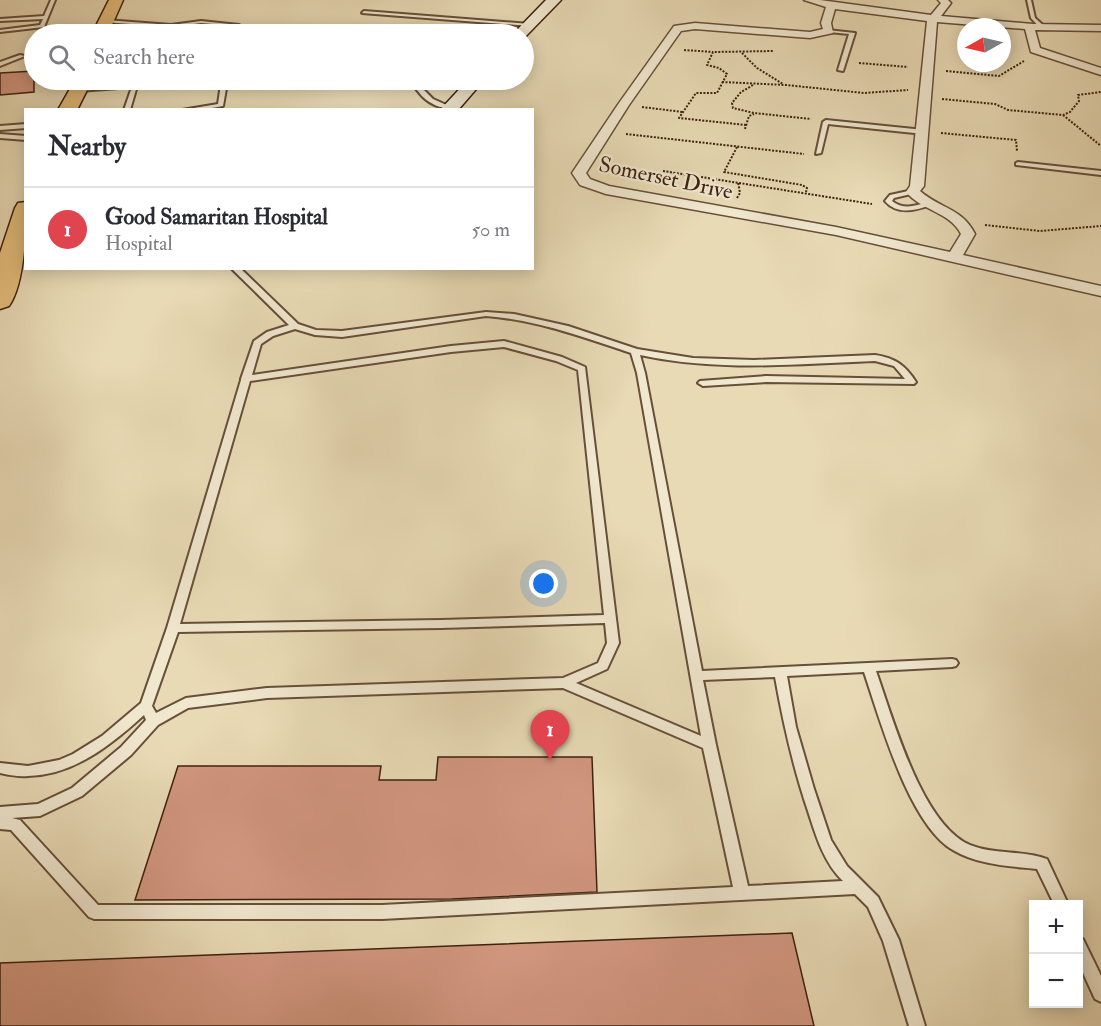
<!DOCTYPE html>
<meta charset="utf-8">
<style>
:root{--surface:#fff;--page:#f2f2f3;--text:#2b2b33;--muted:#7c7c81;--line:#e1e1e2;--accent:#ea580c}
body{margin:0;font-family:"IM FELL Double Pica",serif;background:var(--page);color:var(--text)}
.controls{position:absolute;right:18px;bottom:18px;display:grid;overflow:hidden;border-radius:0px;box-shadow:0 3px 15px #0003}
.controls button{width:54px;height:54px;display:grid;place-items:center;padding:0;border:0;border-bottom:2px solid var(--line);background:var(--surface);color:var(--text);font:30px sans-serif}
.compass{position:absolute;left:957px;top:18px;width:54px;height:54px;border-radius:50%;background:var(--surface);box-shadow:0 3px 15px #0003;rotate:262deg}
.you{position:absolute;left:544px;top:584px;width:21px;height:21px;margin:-15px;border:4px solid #fff;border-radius:50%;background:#1a73e8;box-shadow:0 0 0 9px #1a73e833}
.badge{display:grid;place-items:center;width:39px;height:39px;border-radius:50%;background:var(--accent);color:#fff;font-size:20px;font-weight:700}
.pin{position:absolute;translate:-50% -50px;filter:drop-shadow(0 2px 3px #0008)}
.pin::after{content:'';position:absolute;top:32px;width:21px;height:18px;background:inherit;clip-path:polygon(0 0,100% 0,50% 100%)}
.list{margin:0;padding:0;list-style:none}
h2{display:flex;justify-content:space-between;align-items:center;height:78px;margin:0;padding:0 24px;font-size:26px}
h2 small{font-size:20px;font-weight:400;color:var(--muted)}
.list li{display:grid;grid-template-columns:39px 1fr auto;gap:18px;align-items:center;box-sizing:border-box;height:84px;padding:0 24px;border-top:2px solid var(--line)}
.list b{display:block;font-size:22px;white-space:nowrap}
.list p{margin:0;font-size:20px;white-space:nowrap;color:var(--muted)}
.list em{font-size:20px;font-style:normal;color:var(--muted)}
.icon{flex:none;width:33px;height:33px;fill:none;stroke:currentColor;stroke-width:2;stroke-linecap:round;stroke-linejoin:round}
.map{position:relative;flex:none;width:1101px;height:1026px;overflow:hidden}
.search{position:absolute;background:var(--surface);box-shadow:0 3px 15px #0003;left:24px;top:24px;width:510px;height:66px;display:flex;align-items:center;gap:15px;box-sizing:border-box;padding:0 21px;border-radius:33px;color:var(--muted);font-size:22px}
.panel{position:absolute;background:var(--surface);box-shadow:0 3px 15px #0003;left:24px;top:108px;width:510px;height:162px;border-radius:0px}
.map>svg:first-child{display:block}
.building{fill:#d1967f;stroke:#3c210f;stroke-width:1.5}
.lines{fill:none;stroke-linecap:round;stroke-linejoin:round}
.lane-casing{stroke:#674f38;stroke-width:4}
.street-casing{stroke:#674f38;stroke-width:3}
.secondary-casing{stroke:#3c210f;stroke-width:3}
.primary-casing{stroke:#3c210f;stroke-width:3}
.path{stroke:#3c210f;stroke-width:2;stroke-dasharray:2 1.5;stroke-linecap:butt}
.lane{fill:#f0e7cf;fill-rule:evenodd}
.street{fill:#f0e7cf;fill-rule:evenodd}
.secondary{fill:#f0e7cf;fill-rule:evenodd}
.primary{fill:#e4bd7a;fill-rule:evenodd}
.labels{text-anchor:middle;stroke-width:4.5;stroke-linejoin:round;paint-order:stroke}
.far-street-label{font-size:22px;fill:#3c210f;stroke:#f0e7cf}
</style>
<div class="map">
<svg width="1101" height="1026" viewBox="0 0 1101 1026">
<rect width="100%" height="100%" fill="#e8dab5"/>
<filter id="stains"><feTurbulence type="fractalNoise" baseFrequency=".00333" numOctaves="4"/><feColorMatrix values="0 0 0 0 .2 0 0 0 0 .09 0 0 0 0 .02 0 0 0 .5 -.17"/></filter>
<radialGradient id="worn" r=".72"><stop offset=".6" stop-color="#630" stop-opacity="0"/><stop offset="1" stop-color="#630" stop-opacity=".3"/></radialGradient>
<path class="building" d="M 34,71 L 34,92 L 0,95 L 0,73 Z
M 438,757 L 592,757 L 597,892 L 452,899 L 135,900 L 178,766 L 381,766 L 379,780 L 436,780 Z
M 792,933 L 814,1026 L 0,1026 L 0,963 Z"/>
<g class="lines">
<g class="lane-casing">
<path id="lane" d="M 51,0 L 55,0 L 44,27 L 0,32 L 0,30 L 40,25 L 43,19 L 0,21 L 0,19 L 44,16 Z
M 1027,0 L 1031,0 L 1035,18 L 1045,27 L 1045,29 L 1041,29 L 1031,18 Z
M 364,11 L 530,24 L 532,25 L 530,26 L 362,13 Z
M 106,20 L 171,25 L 201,21 L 239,25 L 237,26 L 201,23 L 171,27 L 104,22 Z
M 827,30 L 855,33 L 843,71 L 838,70 L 849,34 L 829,32 Z
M 20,55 L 25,56 L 0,66 L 0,62 Z
M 148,80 L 155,80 L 137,86 L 130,110 L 124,110 L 132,87 L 79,91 L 76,89 L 79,87 L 135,83 Z
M 216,80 L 222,80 L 227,83 L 223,106 L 201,110 L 182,110 L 218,104 L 221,84 Z
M 412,80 L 416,80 L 415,83 C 423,83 428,80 435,80 L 421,87 L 433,99 L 451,107 L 451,109 C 442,109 430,104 423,97 C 418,92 416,87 409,84 Z
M 826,120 L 924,130 L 927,132 L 924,134 L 828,124 L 821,153 L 816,154 L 823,122 Z
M 26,124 L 26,128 L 0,130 L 0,126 Z
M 0,134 L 26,136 L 26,140 L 0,138 Z
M 1018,162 L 1101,171 L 1101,175 L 1016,165 L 1016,163 Z
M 913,190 L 916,192 L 915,193 L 894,198 L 892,201 C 903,210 915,206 928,202 L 931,204 L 930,205 C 915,211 897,215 885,201 L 890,195 Z
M 231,268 L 240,268 L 298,324 L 316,330 L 342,331 L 486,312 L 514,314 L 568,326 L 637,349 L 693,358 L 754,360 L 875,355 C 895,358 905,365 916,382 L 914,384 L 766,382 L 703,386 L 698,383 L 700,381 L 766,376 L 905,379 L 894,366 L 875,361 C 797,364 718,372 640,355 L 645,373 L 702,671 L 952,659 L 956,660 L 958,663 L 956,666 L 952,667 L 876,671 C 893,719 922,825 970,845 C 995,855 1023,850 1047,859 L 1068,904 L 1054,904 L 1037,869 C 1009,866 978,865 953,850 C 909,825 880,719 864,672 L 787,676 L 796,727 L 814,789 L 831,840 L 847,866 L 878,897 L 899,940 L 925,1026 L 909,1026 L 883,941 L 868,907 L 855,894 L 382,919 L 94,919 L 89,917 L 11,830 L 0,829 L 0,807 L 38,804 L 72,788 L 121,747 L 146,720 L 144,715 C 111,745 74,775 28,776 C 18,777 9,775 0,773 L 0,763 L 28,766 L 59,760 L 73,754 L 102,736 L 141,703 L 167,628 L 241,380 L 241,379 L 254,341 L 267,332 L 289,325 ZM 486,316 C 537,320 583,337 631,353 L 637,373 L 701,736 L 576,683 L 607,669 L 619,643 L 585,367 L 562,357 L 504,341 L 451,346 L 252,375 L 261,344 L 273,336 L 295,329 L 315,335 L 342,337 ZM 504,347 L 556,361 L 578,370 L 604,615 L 441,620 L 180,624 L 250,381 L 451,352 ZM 605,623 L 607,643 L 598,663 L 563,678 L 267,688 L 186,698 L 156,713 L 152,706 L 178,632 L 441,628 ZM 775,677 C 783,722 793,767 808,811 C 816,836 824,863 843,881 L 748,886 L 716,745 L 703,680 ZM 563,688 L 703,748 L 733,887 L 382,905 L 98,905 L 20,820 L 12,818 L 40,816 L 82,796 L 131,755 L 158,725 L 188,708 L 267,698 Z
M 1078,937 L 1083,939 L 1101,976 L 1101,1002 L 1095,999 L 1078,962 Z"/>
</g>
<g class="street-casing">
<path id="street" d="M 804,0 L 820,0 L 931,15 L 941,3 L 938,0 L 948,0 L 951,3 L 941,16 L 1033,24 L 1101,25 L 1101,31 L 1035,30 L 1040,48 L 1101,68 L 1101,75 L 1031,52 L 1025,29 L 937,22 L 924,186 L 920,191 C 941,209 962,208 975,234 L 963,255 L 1101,286 L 1101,296 L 836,235 L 606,194 L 580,185 L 572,173 L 619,103 L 674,26 L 695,23 L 810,32 L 823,29 L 821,23 L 826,7 ZM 835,9 L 927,21 L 910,186 L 906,192 C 922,211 950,212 961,234 L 950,252 L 836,227 L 609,186 L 590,179 L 586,173 L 629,105 L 681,31 L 695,29 L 810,38 L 833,33 L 831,23 Z"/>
</g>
<g class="secondary-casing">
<path id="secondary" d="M 546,0 L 561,0 L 525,37 L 524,34 L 513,34 Z
M 468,80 L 484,80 L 458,110 L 440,110 Z"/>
</g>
<g class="primary-casing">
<path id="primary" d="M 109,0 L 123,0 L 108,34 L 92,34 Z
M 75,80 L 92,80 L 77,110 L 58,110 Z
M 26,202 C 26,230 25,283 9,306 L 0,309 L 0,253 L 15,208 L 18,203 Z"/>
</g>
<path class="path" d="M 684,50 L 713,52
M 742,53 L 757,68 L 783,84
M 859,63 L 908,67
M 946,71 L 999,76 L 1024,61
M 722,82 L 786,85 L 864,93 L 908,90
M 753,85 L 741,92 L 732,103 L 733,108 L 754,113 L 811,119
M 942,99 L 995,104 L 1008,110 L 1063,115 L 1070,112 L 1079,101 L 1078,95 L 1101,92
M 642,107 L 683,112
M 1063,115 L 1101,146
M 746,125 L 679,118 L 696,93 L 717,93 L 727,74 L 719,68 L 707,65 L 713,52 L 774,51
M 745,129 L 749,116 L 754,114
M 941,133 L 1016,140 L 1017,151
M 626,134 L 804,154
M 737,147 L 724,172 L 802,185 L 807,188 L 806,192
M 663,171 L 872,204
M 737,198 L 740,193 L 738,182
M 985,225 L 1040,231 L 1101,226"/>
<use href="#lane" class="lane"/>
<use href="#street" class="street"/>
<use href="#secondary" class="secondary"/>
<use href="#primary" class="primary"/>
</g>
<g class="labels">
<g class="far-street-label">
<text transform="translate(666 177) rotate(12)" y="8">Somerset Drive</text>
</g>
</g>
<rect width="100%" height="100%" filter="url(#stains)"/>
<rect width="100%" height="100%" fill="url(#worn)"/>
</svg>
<div class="controls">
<button>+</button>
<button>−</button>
</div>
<svg class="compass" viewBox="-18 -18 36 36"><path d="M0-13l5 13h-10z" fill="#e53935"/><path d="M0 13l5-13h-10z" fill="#7c7c81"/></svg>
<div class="you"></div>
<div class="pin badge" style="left:550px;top:760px;background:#e0444e">1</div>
<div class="search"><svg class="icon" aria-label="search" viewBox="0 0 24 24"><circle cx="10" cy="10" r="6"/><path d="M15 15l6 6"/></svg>Search here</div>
<section class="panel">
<h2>Nearby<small></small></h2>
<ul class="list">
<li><span class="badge" style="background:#e0444e">1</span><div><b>Good Samaritan Hospital</b><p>Hospital</p></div><em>50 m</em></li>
</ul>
</section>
</div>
